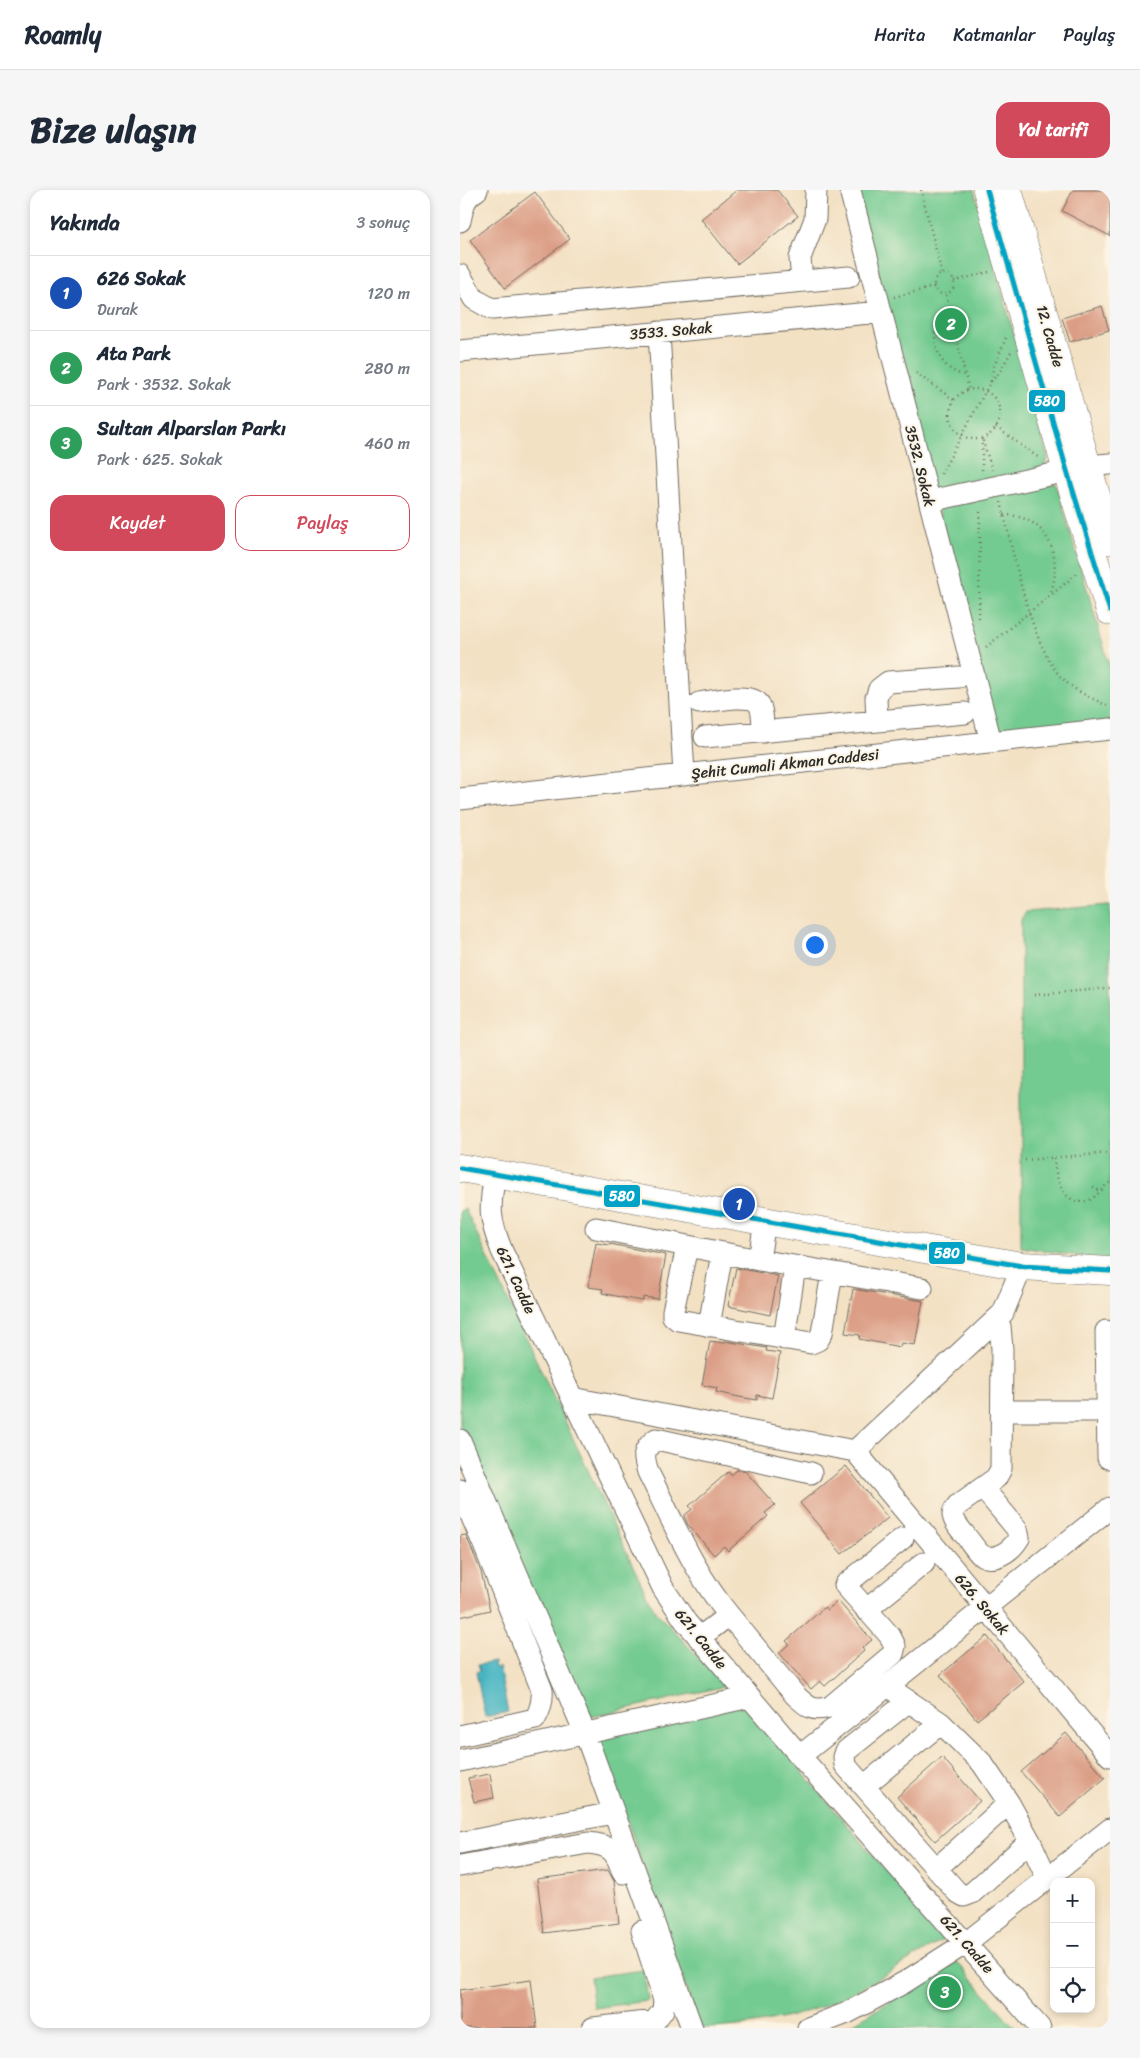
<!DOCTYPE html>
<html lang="tr">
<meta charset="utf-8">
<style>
:root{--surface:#fff;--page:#f6f6f7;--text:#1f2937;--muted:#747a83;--line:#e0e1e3;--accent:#d1495b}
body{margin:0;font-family:Sriracha,sans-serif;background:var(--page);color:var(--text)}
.controls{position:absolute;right:15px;bottom:15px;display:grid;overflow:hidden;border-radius:10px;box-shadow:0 2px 8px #0003}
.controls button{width:45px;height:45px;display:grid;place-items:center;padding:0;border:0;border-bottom:1px solid var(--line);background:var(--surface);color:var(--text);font:25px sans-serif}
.you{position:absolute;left:354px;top:754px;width:18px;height:18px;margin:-12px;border:4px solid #fff;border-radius:50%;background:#1a73e8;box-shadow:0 0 0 8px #1a73e833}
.badge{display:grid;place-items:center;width:32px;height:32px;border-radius:50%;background:var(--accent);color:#fff;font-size:16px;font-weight:700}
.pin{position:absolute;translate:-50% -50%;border:2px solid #fff;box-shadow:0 1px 5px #0006}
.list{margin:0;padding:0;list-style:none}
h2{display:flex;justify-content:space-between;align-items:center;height:65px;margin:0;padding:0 20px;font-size:21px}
h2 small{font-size:16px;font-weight:400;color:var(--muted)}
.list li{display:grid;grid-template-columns:32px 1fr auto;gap:15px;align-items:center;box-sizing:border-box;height:75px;padding:0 20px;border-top:1px solid var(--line)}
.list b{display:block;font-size:19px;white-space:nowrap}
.list p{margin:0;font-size:16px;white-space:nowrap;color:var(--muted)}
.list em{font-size:16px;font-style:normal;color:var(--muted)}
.actions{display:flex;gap:10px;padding:15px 20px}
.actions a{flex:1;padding:11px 0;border:1px solid var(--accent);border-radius:15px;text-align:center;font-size:18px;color:var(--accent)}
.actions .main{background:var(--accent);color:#fff}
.icon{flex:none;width:28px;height:28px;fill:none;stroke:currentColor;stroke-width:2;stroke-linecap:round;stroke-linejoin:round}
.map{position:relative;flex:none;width:650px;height:1838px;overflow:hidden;border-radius:15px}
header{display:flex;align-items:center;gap:30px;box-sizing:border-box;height:70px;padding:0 25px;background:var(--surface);border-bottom:1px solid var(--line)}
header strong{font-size:24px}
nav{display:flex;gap:28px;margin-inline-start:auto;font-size:18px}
.intro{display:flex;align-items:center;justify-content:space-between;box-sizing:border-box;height:120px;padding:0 30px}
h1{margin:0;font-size:35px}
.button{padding:12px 22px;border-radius:15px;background:var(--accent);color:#fff;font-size:18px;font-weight:700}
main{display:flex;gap:30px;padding:0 30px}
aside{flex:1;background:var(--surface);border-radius:15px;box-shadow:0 2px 8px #0003}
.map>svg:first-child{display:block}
.green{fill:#73cb91;stroke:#4f7b5e}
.water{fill:#47b5c2;stroke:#397076}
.building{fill:#db9d85}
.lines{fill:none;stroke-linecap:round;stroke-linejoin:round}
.minor-casing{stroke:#716b61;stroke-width:23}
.major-casing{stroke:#716b61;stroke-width:29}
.path{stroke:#716b61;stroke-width:2.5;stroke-dasharray:1 4;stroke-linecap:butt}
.minor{stroke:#fff;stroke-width:21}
.major{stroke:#fff;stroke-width:28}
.bus-1-casing{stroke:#fcf5e5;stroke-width:9}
.bus-1{stroke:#02a3c6;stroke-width:5}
.labels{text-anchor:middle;stroke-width:4;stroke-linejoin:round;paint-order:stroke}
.street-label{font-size:15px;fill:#2b2b2b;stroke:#fcf5e5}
.line-badge{stroke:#fcf5e5;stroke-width:2}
.badge-label{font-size:14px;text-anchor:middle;font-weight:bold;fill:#fff}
</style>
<header>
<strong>Roamly</strong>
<nav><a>Harita</a><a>Katmanlar</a><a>Paylaş</a></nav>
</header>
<div class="intro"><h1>Bize ulaşın</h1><a class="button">Yol tarifi</a></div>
<main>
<aside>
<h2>Yakında<small>3 sonuç</small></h2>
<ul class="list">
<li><span class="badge" style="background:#1a4fb4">1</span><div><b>626 Sokak</b><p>Durak</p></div><em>120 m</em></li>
<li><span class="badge" style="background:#2e9e5b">2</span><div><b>Ata Park</b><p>Park · 3532. Sokak</p></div><em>280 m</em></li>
<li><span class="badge" style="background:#2e9e5b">3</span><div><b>Sultan Alparslan Parkı</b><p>Park · 625. Sokak</p></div><em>460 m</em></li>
</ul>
<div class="actions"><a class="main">Kaydet</a><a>Paylaş</a></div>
</aside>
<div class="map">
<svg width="650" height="1838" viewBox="0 0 650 1838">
<rect width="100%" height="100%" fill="#fcf5e5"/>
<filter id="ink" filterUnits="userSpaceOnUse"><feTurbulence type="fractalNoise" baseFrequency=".02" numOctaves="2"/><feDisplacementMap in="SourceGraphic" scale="10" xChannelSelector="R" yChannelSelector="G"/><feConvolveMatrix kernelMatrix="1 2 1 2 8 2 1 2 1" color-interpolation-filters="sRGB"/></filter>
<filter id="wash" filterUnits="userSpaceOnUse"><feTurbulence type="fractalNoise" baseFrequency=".0096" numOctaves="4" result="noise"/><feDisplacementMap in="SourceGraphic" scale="20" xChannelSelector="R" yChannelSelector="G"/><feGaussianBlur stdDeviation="1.12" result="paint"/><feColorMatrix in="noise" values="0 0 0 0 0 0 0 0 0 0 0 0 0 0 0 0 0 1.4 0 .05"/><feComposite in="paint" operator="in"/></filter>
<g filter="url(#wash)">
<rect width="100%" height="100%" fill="#f3e1c4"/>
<path class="green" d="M 397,0 L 514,0 L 588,268 L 583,279 L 479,304 L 472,299 Z
M 596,293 L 650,478 L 650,531 L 536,541 L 478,318 Z
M 650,715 L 650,1071 L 561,1057 L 561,730 L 566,722 Z
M 5,1019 L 189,1410 L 196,1422 L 266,1496 L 126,1528 L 0,1236 L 0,1021 Z
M 284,1513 L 484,1749 C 446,1772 408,1797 367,1814 C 330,1830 281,1838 240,1838 L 137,1545 Z
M 497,1772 L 555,1838 L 380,1838 L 394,1833 Z
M 184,1780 L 188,1811 L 134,1818 L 130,1787 Z"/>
<path class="water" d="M 34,1472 L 35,1478 L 39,1477 L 48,1522 L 25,1527 L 16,1482 L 20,1481 L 18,1475 Z"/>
<g id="blocks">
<path class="building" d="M 277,0 L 317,0 L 338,26 L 277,74 L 241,29 Z
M 613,0 L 650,0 L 650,46 L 602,21 Z
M 75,2 L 110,49 L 45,98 L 10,50 Z
M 642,116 L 649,140 L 610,152 L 602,128 Z
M 136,1053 L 150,1055 L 150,1054 L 206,1065 L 198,1109 L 183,1107 L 183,1111 L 165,1108 L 142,1103 L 143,1099 L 128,1097 Z
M 276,1078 L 318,1086 L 310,1125 L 268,1116 Z
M 393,1099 L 463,1111 L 455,1155 L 441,1153 L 440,1157 L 399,1149 L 400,1145 L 385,1143 Z
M 250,1151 L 264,1153 L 264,1151 L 307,1158 L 306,1161 L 320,1163 L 312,1208 L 297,1205 L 297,1210 L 279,1207 L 256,1202 L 257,1198 L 242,1195 Z
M 386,1276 L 428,1328 L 382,1364 L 340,1313 Z
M 277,1280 L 285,1281 L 315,1315 L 305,1323 L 308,1326 L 268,1361 L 264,1356 L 254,1365 L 228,1335 L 224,1326 L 232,1319 L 229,1316 L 268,1282 L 271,1285 Z
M 6,1345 L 21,1382 L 30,1420 L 0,1427 L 0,1346 Z
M 378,1411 L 412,1450 L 402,1458 L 404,1461 L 365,1496 L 360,1491 L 351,1499 L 319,1463 L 329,1454 L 326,1451 L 365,1417 L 367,1420 Z
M 527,1446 L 564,1492 L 517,1530 L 480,1485 Z
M 606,1543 L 645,1588 L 600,1627 L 561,1582 Z
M 482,1567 L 520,1611 L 475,1651 L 437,1607 Z
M 30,1584 L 34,1608 L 14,1612 L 8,1588 Z
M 148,1680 L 154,1691 L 159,1733 L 84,1743 L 77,1689 Z
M 71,1790 L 77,1838 L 0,1838 L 0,1800 Z"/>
</g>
</g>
<g filter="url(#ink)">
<use href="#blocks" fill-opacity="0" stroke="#716b61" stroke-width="1"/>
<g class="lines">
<g class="minor-casing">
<path id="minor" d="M 390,0 L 531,552
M 0,31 C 3,17 4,7 17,0
M 0,85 L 14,109 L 32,119 L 389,87
M 342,91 L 340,68 L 355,29 L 356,0
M 199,142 L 224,585
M 0,161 L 421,122
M 627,276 L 650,274
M 470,311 L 607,281
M 239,513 C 252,511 291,502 299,514 C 303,521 303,533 303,542
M 417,531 L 416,508 L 419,499 L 428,492 L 499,487
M 245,547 L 505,523
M 0,609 L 650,539
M 35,984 C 29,1018 29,1029 42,1061 L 203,1398 L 226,1432 L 340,1566 L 580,1838
M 136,1038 L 299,1070 L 462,1098
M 227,1057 L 213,1121 L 213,1126 L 218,1130 L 351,1153 L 358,1150 L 362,1143 L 372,1083
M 299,1070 L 305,1031
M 249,1136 L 262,1063
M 646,1141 L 648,1268
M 324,1149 L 335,1077
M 112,1208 L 395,1261 L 543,1123 L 562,1076
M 542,1221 L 647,1221
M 0,1250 L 125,1543 L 232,1838
M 395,1261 L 650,1566
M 523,1298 L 557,1339 L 559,1348 C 552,1360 534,1374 520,1364 C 515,1359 510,1351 505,1345 C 501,1340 494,1333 493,1325 C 493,1321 495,1318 498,1315 L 536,1288 L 541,1279 L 542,1159 L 540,1136 L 535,1130
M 0,1300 L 24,1355 L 82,1500 C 83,1511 81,1519 75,1529 L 0,1546
M 406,1420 L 464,1373
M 269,1425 C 234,1383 213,1331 188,1282 C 183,1266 182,1260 196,1249 L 351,1283
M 239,1448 L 269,1425 L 335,1505 C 348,1517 352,1522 370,1517 L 433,1464 L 435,1456 L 430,1446 L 385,1395 L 443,1348
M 438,1504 L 481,1533 L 522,1573 L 549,1613 L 570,1651 L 587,1688
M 449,1511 L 386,1561 L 384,1567 L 385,1575 L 497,1702 L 504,1706 L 512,1703 L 570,1651
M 340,1566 L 650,1318
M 0,1571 L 290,1507
M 404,1596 L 481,1533
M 0,1653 L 153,1623
M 0,1676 L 128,1653 C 152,1655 156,1662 163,1683
M 477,1678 L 549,1613
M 133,1838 L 195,1831 L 203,1820 L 204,1810 L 182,1741
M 348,1838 L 387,1823 L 445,1792 L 506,1753 L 650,1639"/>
</g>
<g class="major-casing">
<path id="major" d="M 527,0 L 607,281 L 650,421
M 548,0 L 627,276 L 650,350
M 0,978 L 562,1076 L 650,1081"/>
</g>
<path class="path" d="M 461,0 L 482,84
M474 94a10 10 0 1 1 20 0a10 10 0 1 1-20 0Z
M 494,91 L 529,82
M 486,105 L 509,200
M 434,107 L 474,97
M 489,117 C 464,133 474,181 505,185
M 546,148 L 533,179 L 531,191 L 539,183 L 551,162
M 456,183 L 494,210
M490 224a25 25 0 1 1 50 0a25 25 0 1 1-50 0Z
M 536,237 L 579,268
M 522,280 L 522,248 L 532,280
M 481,284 L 531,191
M 541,312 C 553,359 569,452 601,487 C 614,501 633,509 650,517
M 544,325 C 588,325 604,368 590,405
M 519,428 L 520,318
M 526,457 L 617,384
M 574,805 L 650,798
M 594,968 C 595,986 603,1019 629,1010 C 637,1007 643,997 650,992
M 565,970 L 650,963
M 633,997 L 640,1001"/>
<use href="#minor" class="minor"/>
<use href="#major" class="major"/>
<g class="bus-1-casing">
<path id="bus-1" d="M 527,0 L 607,281 L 650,421
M 0,978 L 562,1076 L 650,1081"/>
</g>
<use href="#bus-1" class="bus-1"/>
</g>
</g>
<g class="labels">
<g class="street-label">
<text transform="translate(211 141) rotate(-5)" y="5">3533. Sokak</text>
<text transform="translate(590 146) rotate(74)" y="5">12. Cadde</text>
<text transform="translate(460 276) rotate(76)" y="5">3532. Sokak</text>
<text transform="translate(325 574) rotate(-6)" y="5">Şehit Cumali Akman Caddesi</text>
<text transform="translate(56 1090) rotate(65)" y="5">621. Cadde</text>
<text transform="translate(522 1414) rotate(50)" y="5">626. Sokak</text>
<text transform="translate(241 1449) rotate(51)" y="5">621. Cadde</text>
<text transform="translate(507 1754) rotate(49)" y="5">621. Cadde</text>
</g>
</g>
<g class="line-badge">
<rect x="568" y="199" width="38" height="24" rx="5" fill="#02a3c6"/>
<rect x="143" y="994" width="38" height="24" rx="5" fill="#02a3c6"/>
<rect x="468" y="1051" width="38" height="24" rx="5" fill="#02a3c6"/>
</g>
<g class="badge-label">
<text x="587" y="216">580</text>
<text x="162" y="1011">580</text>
<text x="487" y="1068">580</text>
</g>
</svg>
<div class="controls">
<button>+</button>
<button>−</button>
<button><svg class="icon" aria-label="locate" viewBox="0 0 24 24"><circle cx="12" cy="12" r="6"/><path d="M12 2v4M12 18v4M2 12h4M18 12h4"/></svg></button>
</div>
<div class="you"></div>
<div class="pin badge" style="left:279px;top:1014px;background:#1a4fb4">1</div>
<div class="pin badge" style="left:491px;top:134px;background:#2e9e5b">2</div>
<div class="pin badge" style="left:485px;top:1802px;background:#2e9e5b">3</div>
</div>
</main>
